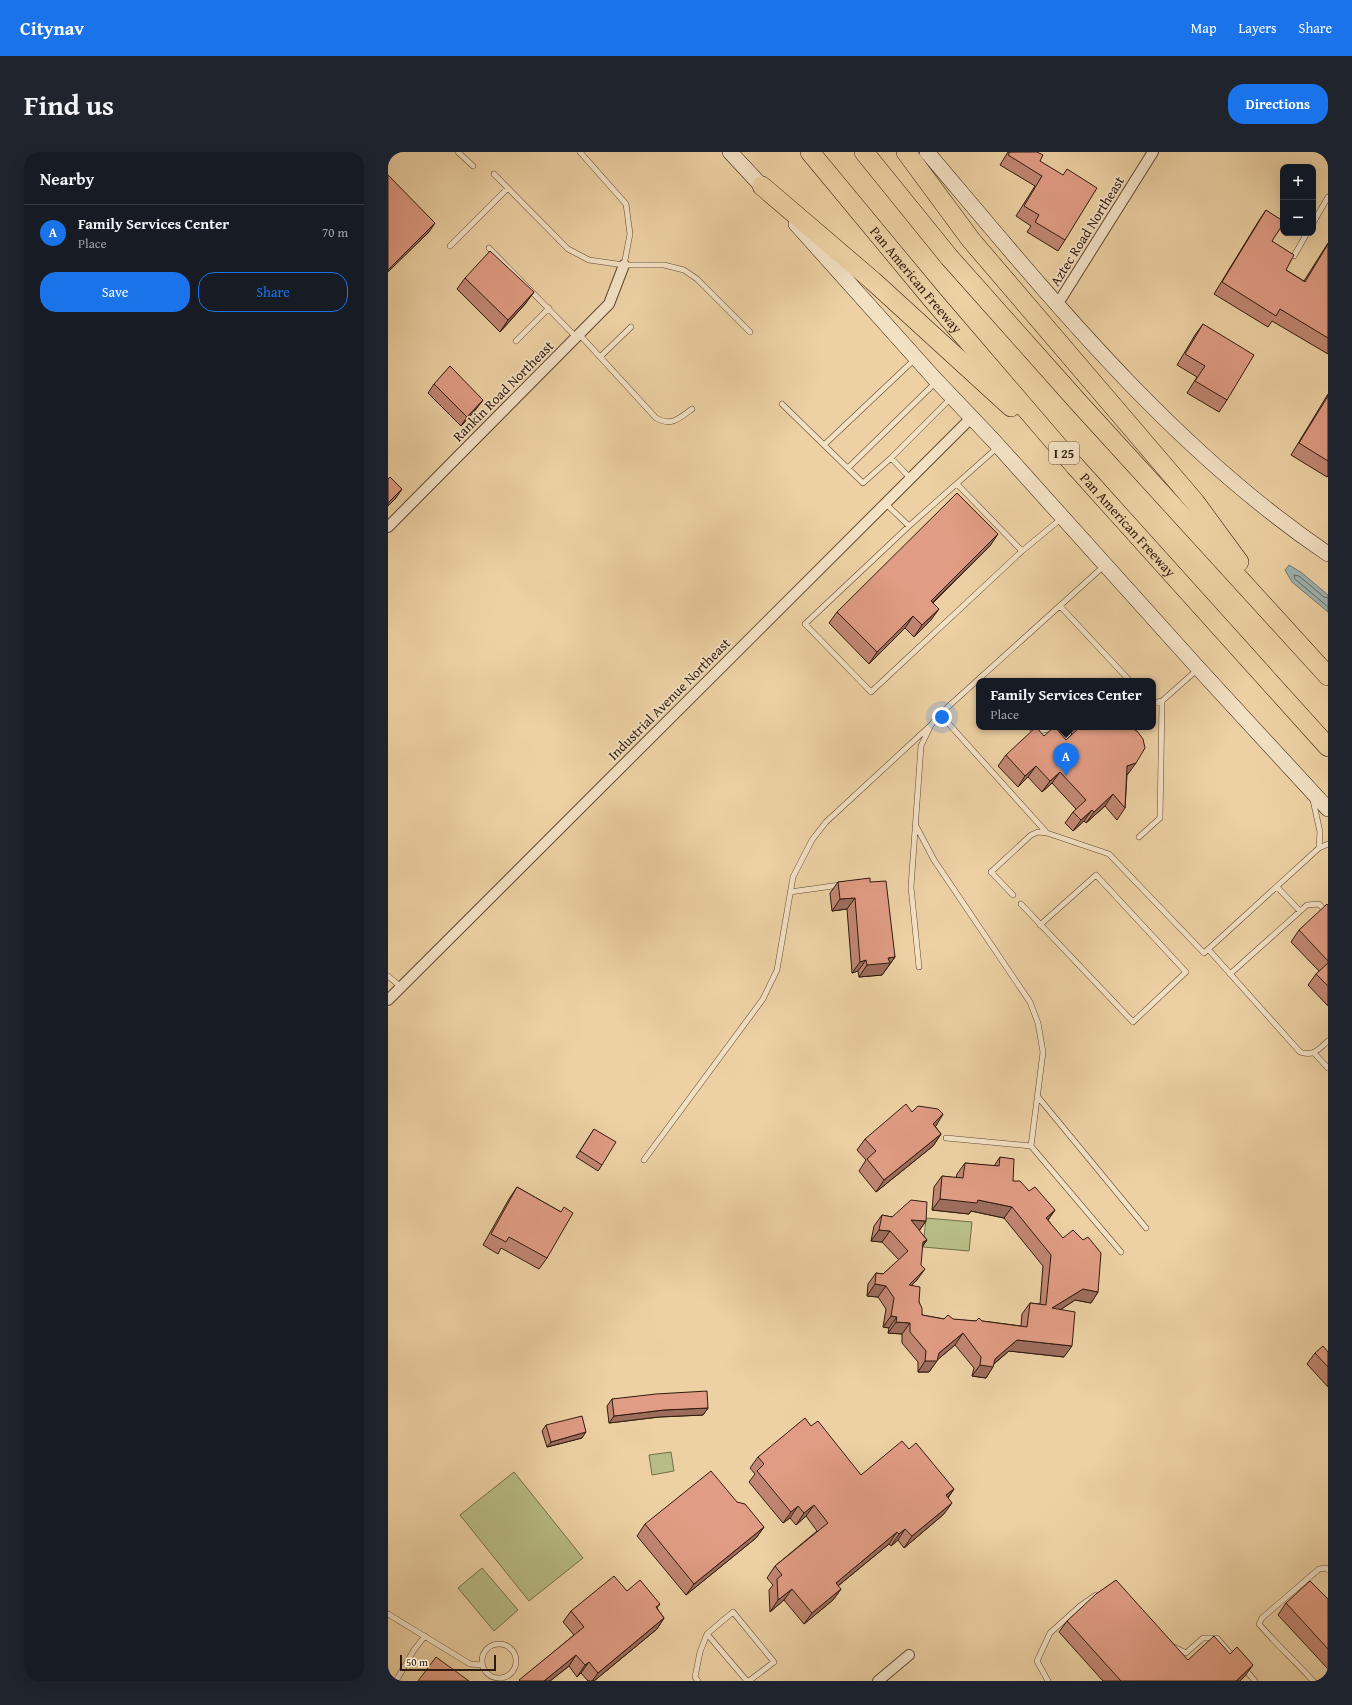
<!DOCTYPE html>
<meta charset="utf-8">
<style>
:root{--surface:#171b24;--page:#20242c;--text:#f1f3f6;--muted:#9ea1a6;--line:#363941;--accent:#1a73e8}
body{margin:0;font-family:"Gentium Book Plus",serif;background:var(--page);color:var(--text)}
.controls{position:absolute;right:12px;top:12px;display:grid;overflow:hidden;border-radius:8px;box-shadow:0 4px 16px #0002}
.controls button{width:36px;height:36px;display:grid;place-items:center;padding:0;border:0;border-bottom:1px solid var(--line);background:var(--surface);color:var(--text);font:20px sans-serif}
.scale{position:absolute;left:12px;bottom:10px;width:96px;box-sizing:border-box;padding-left:4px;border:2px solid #301b0e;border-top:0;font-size:11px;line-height:14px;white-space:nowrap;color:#301b0e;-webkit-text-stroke:3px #f3e1c4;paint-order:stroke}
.you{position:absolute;left:554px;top:565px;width:14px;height:14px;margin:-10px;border:3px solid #fff;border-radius:50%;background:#1a73e8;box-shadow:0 0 0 6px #1a73e833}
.badge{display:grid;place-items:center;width:26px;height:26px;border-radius:50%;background:var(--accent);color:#fff;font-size:13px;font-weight:700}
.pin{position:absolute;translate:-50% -33px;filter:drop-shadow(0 1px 2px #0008)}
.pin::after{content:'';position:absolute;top:21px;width:14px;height:12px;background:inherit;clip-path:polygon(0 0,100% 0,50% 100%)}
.popup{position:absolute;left:588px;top:526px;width:180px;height:52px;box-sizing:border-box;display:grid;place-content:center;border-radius:8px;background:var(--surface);filter:drop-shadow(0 1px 3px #0005);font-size:13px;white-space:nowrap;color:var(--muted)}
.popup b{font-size:15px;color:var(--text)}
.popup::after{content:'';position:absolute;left:50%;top:100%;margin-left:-8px;border:8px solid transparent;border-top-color:var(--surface)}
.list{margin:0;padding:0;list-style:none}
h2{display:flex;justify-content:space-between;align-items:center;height:52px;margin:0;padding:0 16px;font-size:17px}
h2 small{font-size:13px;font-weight:400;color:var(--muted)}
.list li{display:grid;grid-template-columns:26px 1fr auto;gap:12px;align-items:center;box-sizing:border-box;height:56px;padding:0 16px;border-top:1px solid var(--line)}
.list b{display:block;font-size:15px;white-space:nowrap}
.list p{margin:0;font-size:13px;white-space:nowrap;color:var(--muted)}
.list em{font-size:13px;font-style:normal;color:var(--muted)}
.actions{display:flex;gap:8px;padding:12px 16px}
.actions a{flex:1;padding:9px 0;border:1px solid var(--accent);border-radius:16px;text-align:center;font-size:14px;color:var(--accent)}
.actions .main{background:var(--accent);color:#fff}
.map{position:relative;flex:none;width:940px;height:1529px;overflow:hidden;border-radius:16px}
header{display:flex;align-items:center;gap:24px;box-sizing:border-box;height:56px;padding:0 20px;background:var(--accent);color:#fff}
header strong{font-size:19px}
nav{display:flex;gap:22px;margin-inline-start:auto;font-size:14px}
.intro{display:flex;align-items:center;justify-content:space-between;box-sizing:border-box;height:96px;padding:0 24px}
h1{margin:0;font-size:28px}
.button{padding:10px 18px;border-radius:16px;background:var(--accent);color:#fff;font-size:14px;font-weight:700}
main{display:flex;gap:24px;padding:0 24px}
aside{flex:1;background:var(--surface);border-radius:16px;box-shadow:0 4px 16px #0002}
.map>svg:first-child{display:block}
.green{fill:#b8bc86;stroke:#746c4a}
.water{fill:#9eb4b2;stroke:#727770}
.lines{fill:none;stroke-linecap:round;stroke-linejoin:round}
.shore{stroke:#676860;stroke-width:1}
.service-casing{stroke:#5f4834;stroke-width:6}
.minor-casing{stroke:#5f4834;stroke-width:12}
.secondary-casing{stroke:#301b0e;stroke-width:16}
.motorway-casing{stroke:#301b0e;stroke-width:20}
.service{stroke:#f3e1c4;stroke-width:5}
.minor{stroke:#f3e1c4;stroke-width:10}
.secondary{stroke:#f3e1c4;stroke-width:15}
.motorway{stroke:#edd1a4;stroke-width:19}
.wall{fill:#c18672;stroke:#301b0e}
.shaded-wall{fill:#9d6d5c;stroke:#301b0e}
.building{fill:#e09c84;stroke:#301b0e}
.labels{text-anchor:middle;stroke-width:3.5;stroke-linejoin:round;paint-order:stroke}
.shield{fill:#f3e1c4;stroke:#6a5645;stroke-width:1}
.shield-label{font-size:13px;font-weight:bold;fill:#301b0e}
.street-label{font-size:14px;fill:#301b0e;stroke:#f3e1c4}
</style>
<header>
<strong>Citynav</strong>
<nav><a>Map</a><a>Layers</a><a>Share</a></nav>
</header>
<div class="intro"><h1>Find us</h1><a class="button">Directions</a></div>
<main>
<aside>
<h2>Nearby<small></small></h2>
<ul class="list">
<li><span class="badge">A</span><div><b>Family Services Center</b><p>Place</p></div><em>70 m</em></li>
</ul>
<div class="actions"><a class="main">Save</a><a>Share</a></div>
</aside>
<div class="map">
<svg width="940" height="1529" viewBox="0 0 940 1529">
<rect width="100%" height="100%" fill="#edd1a4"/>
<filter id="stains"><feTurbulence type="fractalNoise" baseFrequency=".005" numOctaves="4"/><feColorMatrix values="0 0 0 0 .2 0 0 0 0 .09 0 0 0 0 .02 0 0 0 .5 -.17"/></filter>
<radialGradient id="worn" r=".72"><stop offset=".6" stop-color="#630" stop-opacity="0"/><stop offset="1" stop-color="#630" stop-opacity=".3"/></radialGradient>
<path class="green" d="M 538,1066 L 584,1070 L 581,1099 L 535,1095 Z
M 283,1300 L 286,1319 L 264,1323 L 261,1303 Z
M 126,1320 L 195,1406 L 141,1449 L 72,1363 Z
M 94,1416 L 130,1458 L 106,1479 L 70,1436 Z"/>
<path class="water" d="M 901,413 L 914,421 L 940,443 L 940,460 L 904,430 L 897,418 Z"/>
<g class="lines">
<path class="shore" d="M 940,446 L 936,445 L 911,424 L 906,423 L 907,427 L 940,455"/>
<g class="service-casing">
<path id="service" d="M 70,0 L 85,14
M 192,0 L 238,52 L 242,82 L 236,113
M 106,22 L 180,97 L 201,108 L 236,113 L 276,113 L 296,118 L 309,127 L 362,180
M 925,71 L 940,45
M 62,94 L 120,36
M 101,96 L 188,185
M 906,104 L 919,81
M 191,182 L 268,266 C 283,275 292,266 304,257
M 128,189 L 161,156
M 212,205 L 243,175
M 394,252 L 436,293
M 503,306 L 563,246
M 460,316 L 548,230
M 522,326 L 503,306 L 475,331 L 436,293 L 527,207
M 569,332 L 634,399 L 674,366
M 497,351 L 521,374 L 610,295
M 521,374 L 417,472 L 483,540 L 634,399
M 672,454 L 742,529
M 765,551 L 774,549
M 552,562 L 659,681 L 721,702 L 816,801 L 931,696 L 940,692
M 641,575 L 651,579 L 669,575
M 925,648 L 932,680 L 931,696
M 527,672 L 546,708 L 642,850 L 650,871 L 655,900 L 643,994
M 751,685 L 772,666 L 774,549 L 810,517
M 889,735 L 912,759
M 402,740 L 452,733
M 625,743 L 603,720 L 643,683 L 650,680 L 659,681
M 633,752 L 745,870 L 798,820 L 708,723 L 652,773
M 820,797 L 912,900 C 925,905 931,897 940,889
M 531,815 L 523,735 L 533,594 L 543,573 L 552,562 L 717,413
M 842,822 L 919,753 L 931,752 L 940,762
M 0,824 L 13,835
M 926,901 L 940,916
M 650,945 L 758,1076
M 558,986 L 643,994 L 733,1100
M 256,1008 L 375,847 L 389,818 L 405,725 L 424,688 L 438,670 L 543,573
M 0,1462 L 82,1512 L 94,1513
M94 1509a17 17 0 1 1 34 0a17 17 0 1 1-34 0Z
M 786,1495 L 798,1501 L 815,1486 L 829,1486 L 846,1506
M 856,1516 L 867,1529
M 8,1529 L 26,1498 L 37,1484
M 310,1529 L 307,1525 L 312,1500 L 319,1482
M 359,1529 L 319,1482 L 345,1460 L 386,1510 L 361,1529
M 660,1529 L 649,1509 L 662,1481 L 692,1454 L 708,1443
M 925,1529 C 907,1509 888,1492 871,1472 L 874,1466 L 931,1417 L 938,1416 L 940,1418"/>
</g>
<g class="minor-casing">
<path id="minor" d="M 669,153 L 765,0
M 0,375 L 221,152 L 236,113
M 0,848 L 583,266
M 490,1529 L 521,1503"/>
</g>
<g class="secondary-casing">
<path id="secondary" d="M 342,0 L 381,42
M 539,0 C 661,144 782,295 940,402
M 408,72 L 546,226 L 605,288 L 811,517 L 940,657"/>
</g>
<g class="motorway-casing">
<g id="motorway">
<path id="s1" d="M 422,0 L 543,146 L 687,314 L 940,595"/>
<path d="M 476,0 L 561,105 L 691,251 L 940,524"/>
<path d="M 518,0 L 583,88 L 807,350 L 851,410"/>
<path d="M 374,34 L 485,129 L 623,255"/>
</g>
</g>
<use href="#service" class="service"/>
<use href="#minor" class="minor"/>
<use href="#secondary" class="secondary"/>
<use href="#motorway" class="motorway"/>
</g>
<path class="wall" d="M 620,0 L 649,0 L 652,9 L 677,88 L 670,99 L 639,80 L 643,74 L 628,64 L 647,34 L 612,13 Z
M 878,58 L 884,89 L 898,118 L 916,129 L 940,91 L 940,202 L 884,169 L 880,175 L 826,142 L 870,70 Z
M 77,126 L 138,151 L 112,180 L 69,137 Z
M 815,172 L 839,248 L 831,260 L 799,241 L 809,225 L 789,213 L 807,183 Z
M 46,232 L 89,256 L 73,274 L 40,241 Z
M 940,242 L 940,324 L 939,325 L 903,303 Z
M 602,394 L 545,451 L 543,468 L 526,485 L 517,476 L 481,512 L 441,471 L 449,460 Z
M 684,575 L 741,575 L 740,622 L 739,623 L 737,656 L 729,668 L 717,654 L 698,671 L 696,669 L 685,679 L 677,671 L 685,660 L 688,657 L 664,631 L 654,640 L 640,625 L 630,635 L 610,614 L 618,603 L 656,584 L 678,588 L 684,582 L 681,579 Z
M 450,730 L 482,730 L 507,805 L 494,823 L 471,825 L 470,819 L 464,821 L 459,757 L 444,759 L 442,741 Z
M 940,753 L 940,854 L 920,833 L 928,822 L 931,819 L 903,790 L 911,778 Z
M 524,960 L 555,962 L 547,974 L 553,982 L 545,994 L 488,1040 L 471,1019 L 478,1008 L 469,998 L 477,987 Z
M 206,977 L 214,1013 L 210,1019 L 188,1005 Z
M 612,1005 L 625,1029 L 641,1039 L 667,1058 L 660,1068 L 710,1140 L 703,1151 L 687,1148 L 672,1158 L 676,1205 L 621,1199 L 606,1212 L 598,1226 L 584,1224 L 586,1216 L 567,1193 L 549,1208 L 541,1220 L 530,1220 L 530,1210 L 514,1191 L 514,1182 L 500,1181 L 501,1176 L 495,1175 L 498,1157 L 490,1145 L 479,1144 L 480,1132 L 488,1121 L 495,1122 L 511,1108 L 494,1090 L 483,1089 L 486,1074 L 494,1063 L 504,1065 L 538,1069 L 531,1079 L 539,1088 L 534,1095 L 529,1128 L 524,1133 L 531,1150 L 534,1163 L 556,1167 L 588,1169 L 594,1169 L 633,1174 L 634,1162 L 642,1151 L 652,1152 L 655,1114 L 616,1066 L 583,1059 L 581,1062 L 544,1058 L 546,1035 L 554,1024 L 568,1026 L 569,1022 L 577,1011 L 606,1014 Z
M 129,1035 L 173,1060 L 159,1106 L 151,1117 L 113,1096 L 110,1102 L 95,1093 L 121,1047 Z
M 940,1200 L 940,1235 L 919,1212 L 927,1201 Z
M 224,1247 L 320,1256 L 315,1263 L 271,1265 L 221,1271 L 219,1254 Z
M 158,1273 L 194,1286 L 159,1295 L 154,1279 Z
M 423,1274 L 473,1323 L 521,1297 L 566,1337 L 560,1346 L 556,1362 L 516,1396 L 510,1388 L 503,1394 L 501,1392 L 450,1434 L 453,1437 L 445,1448 L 416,1472 L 396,1448 L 382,1460 L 381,1438 L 385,1433 L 379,1426 L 387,1414 L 429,1379 L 418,1364 L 408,1373 L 402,1366 L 395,1371 L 361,1330 L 367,1322 L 362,1316 L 370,1305 Z
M 349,1350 L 376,1375 L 368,1386 L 298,1443 L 249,1384 L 257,1372 Z
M 239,1439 L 272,1452 L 269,1456 L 276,1466 L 269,1477 L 206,1529 L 200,1529 L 193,1521 L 189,1525 L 181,1514 L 162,1529 L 131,1529 L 186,1483 L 175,1470 L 183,1459 Z
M 940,1447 L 940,1517 L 890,1463 L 898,1451 Z
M 679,1469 L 800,1508 L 857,1524 L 852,1529 L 715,1529 L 671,1480 Z"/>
<path class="shaded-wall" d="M 47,71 L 41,80 L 0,120 L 0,118 Z
M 146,140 L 138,151 L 112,180 L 120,168 Z
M 95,248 L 89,256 L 73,274 L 79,265 Z
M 14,337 L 8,346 L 0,354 L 0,351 Z
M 610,382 L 602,394 L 535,460 L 543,449 Z
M 551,457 L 543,468 L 526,485 L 534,473 Z
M 525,464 L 517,476 L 481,512 L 489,500 Z
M 748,611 L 740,622 L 731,626 L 739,614 Z
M 648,614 L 640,625 L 630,635 L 637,624 Z
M 672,620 L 664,631 L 654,640 L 662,629 Z
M 725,642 L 717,654 L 698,671 L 706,660 Z
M 704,658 L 696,669 L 685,679 L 693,668 Z
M 467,746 L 459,757 L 444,759 L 452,747 Z
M 507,805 L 494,823 L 471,825 L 479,813 L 500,806 Z
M 478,808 L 470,819 L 464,821 L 472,810 Z
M 555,962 L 548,974 L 537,983 L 545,972 Z
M 553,982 L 545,994 L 488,1040 L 496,1028 Z
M 552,1047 L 590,1048 L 624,1055 L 616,1066 L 583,1059 L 581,1062 L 544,1058 Z
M 667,1058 L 659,1069 L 658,1066 Z
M 523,1068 L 538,1069 L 530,1080 Z
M 491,1078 L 502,1079 L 494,1090 L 483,1089 Z
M 539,1088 L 531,1099 L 535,1090 Z
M 537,1117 L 529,1128 L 513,1144 L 521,1133 Z
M 487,1132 L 498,1134 L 490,1145 L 479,1144 Z
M 695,1137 L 710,1140 L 703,1151 L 687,1148 L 657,1168 L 664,1156 Z
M 503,1164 L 509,1165 L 501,1176 L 495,1175 Z
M 508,1170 L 522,1171 L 514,1182 L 500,1181 Z
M 575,1181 L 567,1193 L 548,1209 L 549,1209 L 541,1220 L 530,1220 L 537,1209 L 551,1201 Z
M 629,1188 L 684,1194 L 676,1205 L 621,1199 L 603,1214 L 605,1215 L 598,1226 L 584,1224 L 592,1213 L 607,1207 Z
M 320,1256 L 315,1263 L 271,1265 L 221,1271 L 226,1264 L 276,1258 Z
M 198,1280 L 194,1286 L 159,1295 L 163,1290 Z
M 566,1337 L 558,1348 L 558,1343 Z
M 564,1351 L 556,1362 L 516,1396 L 524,1384 Z
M 426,1353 L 418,1364 L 408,1373 L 416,1361 Z
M 410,1354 L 402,1366 L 395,1371 L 403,1360 Z
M 376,1375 L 368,1386 L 298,1443 L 306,1432 Z
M 517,1377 L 510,1388 L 503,1394 L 511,1382 Z
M 509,1380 L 501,1392 L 440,1442 L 448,1431 Z
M 404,1437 L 396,1448 L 382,1460 L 390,1448 Z
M 453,1437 L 445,1448 L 416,1472 L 424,1461 Z
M 276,1466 L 269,1477 L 206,1529 L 204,1529 L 210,1521 Z
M 188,1503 L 181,1514 L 162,1529 L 156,1529 Z
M 201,1510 L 193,1521 L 189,1525 L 197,1513 Z
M 865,1513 L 857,1524 L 852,1529 L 848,1529 Z"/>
<path class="building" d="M 622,0 L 649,0 L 655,3 L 652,9 L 675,23 L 679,17 L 709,36 L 677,88 L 647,70 L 651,63 L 636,54 L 654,24 L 620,3 Z
M 0,23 L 47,71 L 0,118 Z
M 878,58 L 895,69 L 895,72 L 884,89 L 906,103 L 898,118 L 917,130 L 940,92 L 940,186 L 892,157 L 888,164 L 834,130 Z
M 102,99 L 146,140 L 120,168 L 77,126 Z
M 815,172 L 866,203 L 839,248 L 807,229 L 817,214 L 797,202 Z
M 62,214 L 95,248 L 79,265 L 46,232 Z
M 940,244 L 940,309 L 911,291 Z
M 2,325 L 14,337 L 0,351 L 0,327 Z
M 569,341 L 610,382 L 543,449 L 551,457 L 534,473 L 525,464 L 489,500 L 449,460 Z
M 648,575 L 656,584 L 666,575 L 667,575 L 678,588 L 692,575 L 741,575 L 749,579 L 755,587 L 757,596 L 748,611 L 739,614 L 737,656 L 725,642 L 706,660 L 704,658 L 693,668 L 685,660 L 698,648 L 672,620 L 662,629 L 648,614 L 637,624 L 618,603 Z
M 482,726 L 482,730 L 498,729 L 507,805 L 500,806 L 502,811 L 479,813 L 478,808 L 472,810 L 467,746 L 452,747 L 450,730 Z
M 939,752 L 940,753 L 940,809 L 911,778 Z
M 940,811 L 940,834 L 928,822 Z
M 518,952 L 524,960 L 530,954 L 550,957 L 555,962 L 545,972 L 553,982 L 496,1028 L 479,1007 L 488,999 L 477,987 Z
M 206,977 L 228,990 L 214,1013 L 192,999 Z
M 612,1005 L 626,1007 L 625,1029 L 632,1029 L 641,1039 L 647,1035 L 667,1058 L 658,1066 L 675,1086 L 685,1078 L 695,1088 L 700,1085 L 713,1101 L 710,1140 L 695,1137 L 664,1156 L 687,1160 L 684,1194 L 629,1188 L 607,1207 L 605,1215 L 592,1213 L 593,1205 L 575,1181 L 551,1201 L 549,1209 L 537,1209 L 538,1199 L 522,1180 L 522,1171 L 508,1170 L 509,1165 L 503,1164 L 506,1146 L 498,1134 L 487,1132 L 488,1121 L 495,1122 L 520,1099 L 502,1079 L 491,1078 L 494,1063 L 504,1065 L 523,1048 L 539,1050 L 538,1069 L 523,1068 L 539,1088 L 535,1090 L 533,1113 L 537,1117 L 521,1133 L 532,1135 L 531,1150 L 534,1156 L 534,1163 L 556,1167 L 560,1163 L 565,1167 L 588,1169 L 591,1166 L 594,1169 L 639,1175 L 642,1151 L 658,1153 L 663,1103 L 624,1055 L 590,1048 L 589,1051 L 552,1047 L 554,1024 L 575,1026 L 577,1011 L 611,1014 Z
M 129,1035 L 173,1060 L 176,1055 L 185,1061 L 159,1106 L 121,1085 L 118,1090 L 103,1082 Z
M 935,1194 L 940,1200 L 940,1215 L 927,1201 Z
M 319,1239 L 320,1256 L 276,1258 L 226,1264 L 224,1247 L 268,1242 Z
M 194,1264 L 198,1280 L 163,1290 L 158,1273 Z
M 417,1266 L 423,1274 L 430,1269 L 473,1323 L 514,1289 L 521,1297 L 528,1291 L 566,1337 L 558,1343 L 564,1351 L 524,1384 L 517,1377 L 511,1382 L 509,1380 L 448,1431 L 453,1437 L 424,1461 L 404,1437 L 390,1448 L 389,1427 L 394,1423 L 387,1414 L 440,1371 L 426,1353 L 416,1361 L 410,1354 L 403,1360 L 369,1319 L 376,1312 L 370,1305 Z
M 323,1319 L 349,1350 L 357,1352 L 376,1375 L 306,1432 L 257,1372 Z
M 226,1424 L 239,1439 L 252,1428 L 272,1452 L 268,1455 L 276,1466 L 210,1521 L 201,1510 L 197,1513 L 188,1503 L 156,1529 L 132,1529 L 131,1528 L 196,1475 L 183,1459 Z
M 728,1428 L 800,1508 L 826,1484 L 842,1502 L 849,1495 L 865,1513 L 848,1529 L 733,1529 L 679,1469 L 708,1442 Z
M 922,1429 L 940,1447 L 940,1497 L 898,1451 Z
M 48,1505 L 81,1529 L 30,1529 Z"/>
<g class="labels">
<rect class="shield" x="661" y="290" width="30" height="22" rx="3"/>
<g class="shield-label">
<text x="676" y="306">I 25</text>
</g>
<g class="street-label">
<text transform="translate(699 79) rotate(-58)" y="5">Aztec Road Northeast</text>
<text dy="5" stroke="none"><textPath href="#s1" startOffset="166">Pan American Freeway</textPath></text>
<text transform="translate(115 239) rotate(-45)" y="5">Rankin Road Northeast</text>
<text dy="5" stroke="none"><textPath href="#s1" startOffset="490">Pan American Freeway</textPath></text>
<text transform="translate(281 547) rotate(-45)" y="5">Industrial Avenue Northeast</text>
</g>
</g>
<rect width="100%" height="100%" filter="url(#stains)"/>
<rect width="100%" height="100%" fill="url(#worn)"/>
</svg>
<div class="controls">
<button>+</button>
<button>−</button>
</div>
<div class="scale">50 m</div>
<div class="you"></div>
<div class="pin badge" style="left:678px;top:624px">A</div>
<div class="popup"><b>Family Services Center</b>Place</div>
</div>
</main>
